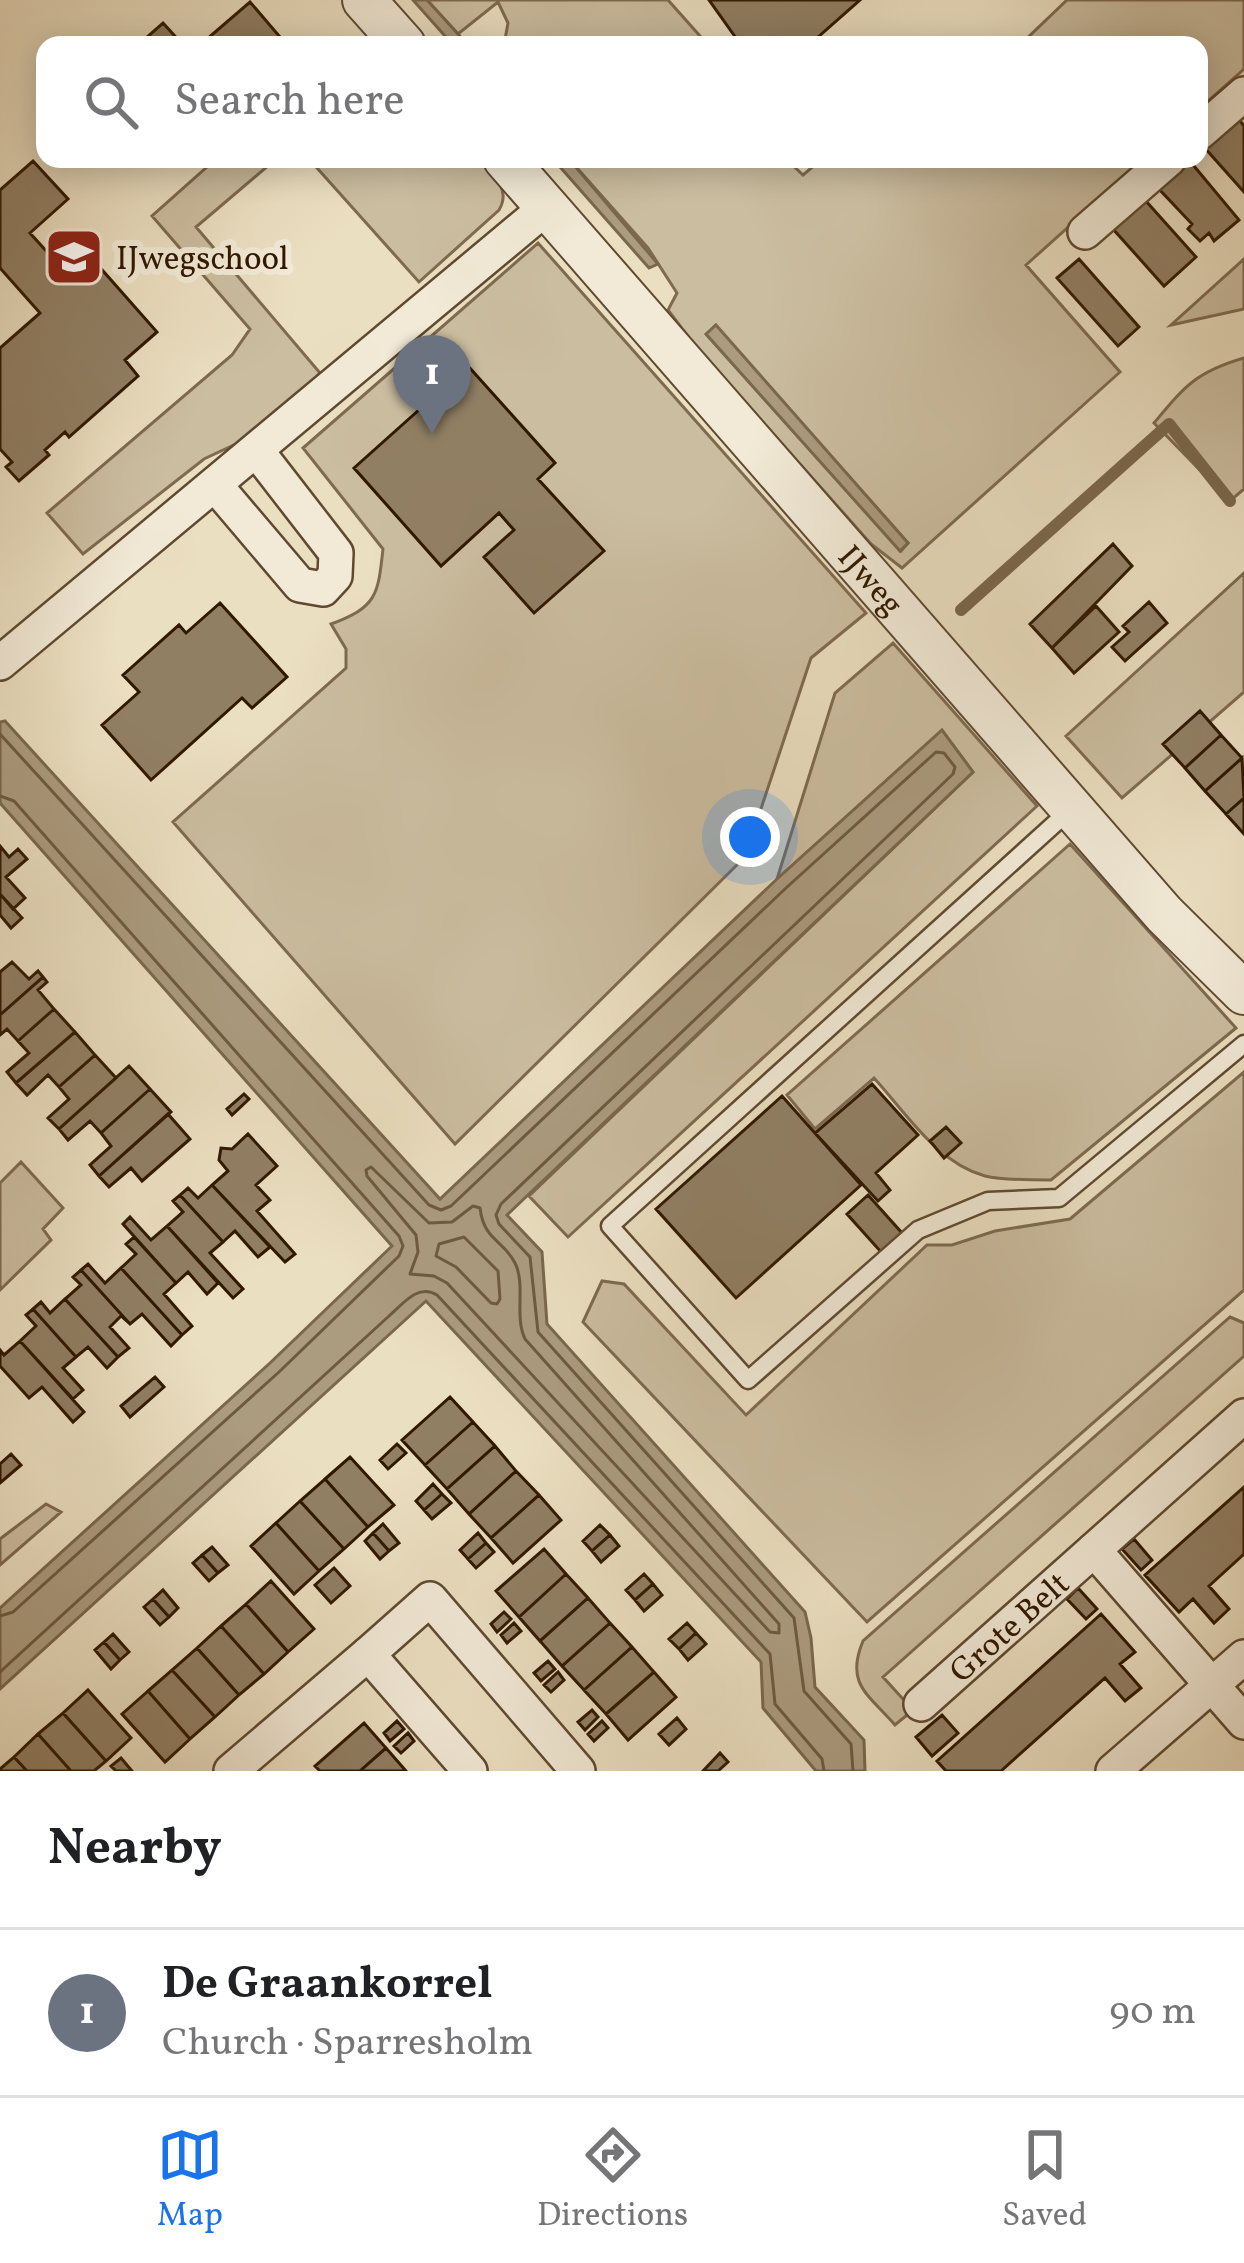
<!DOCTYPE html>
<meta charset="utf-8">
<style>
:root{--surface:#fff;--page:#f6f6f6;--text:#202124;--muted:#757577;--line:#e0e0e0;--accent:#1a73e8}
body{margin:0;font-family:Vollkorn,serif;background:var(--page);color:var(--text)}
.you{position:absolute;left:750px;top:837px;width:42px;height:42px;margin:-30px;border:9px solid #fff;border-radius:50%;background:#1a73e8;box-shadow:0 0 0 18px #1a73e833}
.badge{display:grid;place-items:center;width:78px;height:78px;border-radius:50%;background:var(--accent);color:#fff;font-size:39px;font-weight:700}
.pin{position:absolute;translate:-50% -99px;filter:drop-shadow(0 3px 6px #0008)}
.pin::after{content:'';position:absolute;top:63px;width:42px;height:36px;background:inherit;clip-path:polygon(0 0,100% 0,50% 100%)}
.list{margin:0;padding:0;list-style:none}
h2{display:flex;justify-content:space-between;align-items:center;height:156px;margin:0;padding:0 48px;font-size:51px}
h2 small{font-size:39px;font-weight:400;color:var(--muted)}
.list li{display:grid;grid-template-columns:78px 1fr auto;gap:36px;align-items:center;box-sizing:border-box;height:168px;padding:0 48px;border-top:3px solid var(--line)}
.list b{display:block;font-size:45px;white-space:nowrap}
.list p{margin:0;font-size:39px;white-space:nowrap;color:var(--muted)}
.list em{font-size:39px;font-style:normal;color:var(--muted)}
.icon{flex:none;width:66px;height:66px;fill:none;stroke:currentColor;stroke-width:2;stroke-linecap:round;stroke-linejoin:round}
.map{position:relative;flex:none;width:1244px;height:1771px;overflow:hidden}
.search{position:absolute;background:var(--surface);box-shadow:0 6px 30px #0003;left:36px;right:36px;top:36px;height:132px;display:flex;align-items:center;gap:30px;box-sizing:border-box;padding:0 42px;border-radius:24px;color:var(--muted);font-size:45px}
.sheet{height:324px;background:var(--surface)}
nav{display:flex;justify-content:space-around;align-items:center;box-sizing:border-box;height:168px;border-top:3px solid var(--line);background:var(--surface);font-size:33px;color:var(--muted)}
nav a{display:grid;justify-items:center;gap:6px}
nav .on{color:var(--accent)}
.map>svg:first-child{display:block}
.green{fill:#cbbda0;stroke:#7e6a50;stroke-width:3;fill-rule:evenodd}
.water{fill:#ab9b7f;stroke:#7a674c;stroke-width:3}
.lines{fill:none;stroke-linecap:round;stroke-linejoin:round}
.shore{stroke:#6e5a40;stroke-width:3}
.stream{stroke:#7a674c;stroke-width:12}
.building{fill:#917f64;stroke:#301800;stroke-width:3}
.service-casing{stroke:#5f4a30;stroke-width:21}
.minor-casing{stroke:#5f4a30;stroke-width:38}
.tertiary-casing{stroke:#5f4a30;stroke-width:46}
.service{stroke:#f2ead7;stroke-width:16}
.minor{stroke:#f2ead7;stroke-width:33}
.tertiary{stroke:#f2ead7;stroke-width:42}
.labels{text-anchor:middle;stroke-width:12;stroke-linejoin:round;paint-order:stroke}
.poi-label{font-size:33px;fill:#301800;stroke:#f2ead7;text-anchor:start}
.street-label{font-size:33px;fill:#301800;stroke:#f2ead7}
</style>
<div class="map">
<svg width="1244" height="1771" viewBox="0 0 1244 1771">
<rect width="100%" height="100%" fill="#ebdfc1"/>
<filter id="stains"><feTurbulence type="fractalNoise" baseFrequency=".00167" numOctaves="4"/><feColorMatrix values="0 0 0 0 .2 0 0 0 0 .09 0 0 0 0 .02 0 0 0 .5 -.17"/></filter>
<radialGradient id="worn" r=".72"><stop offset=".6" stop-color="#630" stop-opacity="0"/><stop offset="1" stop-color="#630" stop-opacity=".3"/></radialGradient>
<path class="green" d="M 427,0 L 668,0 L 708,45 L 504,45 L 508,23 L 498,2 L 458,34 Z
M 1067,0 L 1244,0 L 1244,69 L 1199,109 L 1199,45 L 1020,45 Z
M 216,159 L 276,159 L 196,227 L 320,373 L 270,428 L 204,459 L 83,554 L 47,513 L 232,355 L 250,329 L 152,216 Z
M 309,159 L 477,159 C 492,175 512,188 499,210 L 419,282 Z
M 569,159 L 786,159 L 803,175 L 822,159 L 1144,159 L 1026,265 L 1120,372 L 902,568 L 871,544 L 696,347 L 668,310 L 677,293 L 648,248 ZM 715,326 L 908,543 L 901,551 L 707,335 Z
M 538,243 L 866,613 L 811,658 L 745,857 L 455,1144 L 173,822 L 346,668 L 346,649 L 331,624 C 377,607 378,595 383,549 L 303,448 Z
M 1244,259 L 1244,309 L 1171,325 Z
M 1244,358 L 1244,489 L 1230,501 L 1154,423 C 1185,386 1196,372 1244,358 Z
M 1244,573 L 1244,692 L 1122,798 L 1066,736 Z
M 893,643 L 1037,806 L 568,1237 L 529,1196 L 973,772 L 942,731 L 777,879 L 835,693 Z
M 1070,844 L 1236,1028 L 1051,1180 C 1030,1179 1005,1181 985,1176 C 936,1162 907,1114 874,1078 L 815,1129 L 787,1095 Z
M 1244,1072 L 1244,1290 L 867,1622 L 583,1322 L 602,1281 L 624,1284 L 746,1415 L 927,1245 L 952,1245 L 995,1231 L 1070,1219 Z
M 21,1162 L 63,1208 L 43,1229 L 51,1240 L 0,1290 L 0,1183 Z
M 1230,1317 L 1244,1323 L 1244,1356 L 883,1677 L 913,1710 L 895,1725 C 868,1694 845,1684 863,1641 Z
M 46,1504 L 61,1512 L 0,1565 L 0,1539 Z"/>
<path class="water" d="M 413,0 L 427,0 L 468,45 L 453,45 Z
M 553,159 L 569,159 L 658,264 L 649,268 Z
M 716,325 L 908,543 L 900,551 L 706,334 Z
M 5,721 L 440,1199 L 777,879 L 942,730 L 973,772 L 507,1215 L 542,1252 L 547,1324 L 805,1612 L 811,1638 L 815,1687 L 864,1740 L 865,1771 L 816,1771 L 763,1708 L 761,1662 L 426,1301 L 0,1689 L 0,1608 L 270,1363 L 392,1246 L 0,803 L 0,722 Z"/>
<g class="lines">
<path class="shore" d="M 0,734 L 429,1205 L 441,1210 L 451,1206 L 786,888 L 936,752 L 944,753 L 955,767 L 953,774 L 501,1204 L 496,1215 L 499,1224 L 530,1257 L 538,1332 L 794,1618 L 804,1691 L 851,1744 L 853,1771
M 0,796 L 14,801 L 399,1236 L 403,1246 L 399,1256 L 279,1372 L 13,1612 L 0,1616
M 371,1167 L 429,1223 L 452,1222 L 473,1206 L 480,1208 C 484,1241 503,1239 515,1263 C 526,1285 514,1316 525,1339 L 779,1624 L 779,1633 L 770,1632 L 447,1283 L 434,1276 L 410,1274 L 418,1252 L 416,1235 L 367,1176 L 366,1170 Z
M 464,1237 L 498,1271 L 500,1299 L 497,1304 L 491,1303 L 456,1267 L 436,1256 L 439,1244 Z
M 0,1672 L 389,1316 C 403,1304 418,1283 437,1295 L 770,1654 L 775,1704 L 822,1759 L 824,1771"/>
<path class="stream" d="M 961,610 L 1169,424 L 1230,501"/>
</g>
<path class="building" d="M 709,0 L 860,0 L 809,45 L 741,45 Z
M 250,2 L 280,37 L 270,45 L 200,45 Z
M 163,23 L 183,45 L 138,45 Z
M 1237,117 L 1244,126 L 1244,192 L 1204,147 Z
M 1189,160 L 1239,220 L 1214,241 L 1209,233 L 1200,241 L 1188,229 L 1192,224 L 1158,188 Z
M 33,161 L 68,199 L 30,233 L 75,283 L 96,263 L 157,332 L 125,360 L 138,376 L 69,437 L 65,432 L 45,450 L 49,455 L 19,481 L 6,467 L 12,462 L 0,449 L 0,348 L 40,313 L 0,268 L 0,190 Z
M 1145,200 L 1196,257 L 1164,286 L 1113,229 Z
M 1079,259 L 1139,327 L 1118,346 L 1057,278 Z
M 468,366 L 555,463 L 538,479 L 604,551 L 534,613 L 484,557 L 514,530 L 499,513 L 441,566 L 354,468 Z
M 1113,544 L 1132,566 L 1052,648 L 1030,624 Z
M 1149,602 L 1167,623 L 1125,661 L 1112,647 L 1129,632 L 1123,626 Z
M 220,603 L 287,677 L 252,708 L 242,698 L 151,780 L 102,725 L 139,692 L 123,675 L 179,625 L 186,633 Z
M 1096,606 L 1119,632 L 1074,673 L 1052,648 Z
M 1200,711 L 1221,735 L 1185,768 L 1163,744 Z
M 1221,735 L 1242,758 L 1205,791 L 1185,768 Z
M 1242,758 L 1244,798 L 1226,814 L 1205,791 Z
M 1244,798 L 1244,834 L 1226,814 Z
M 0,846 L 9,857 L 18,849 L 27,859 L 6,877 L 25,898 L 13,909 L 0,894 Z
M 0,894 L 22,918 L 11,928 L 0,915 Z
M 12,962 L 29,979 L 38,971 L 43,977 L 0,1015 L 0,972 Z
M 43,977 L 47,982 L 38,990 L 54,1009 L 18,1041 L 7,1029 L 0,1035 L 0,1015 Z
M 54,1009 L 75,1032 L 16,1083 L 7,1072 L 29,1053 L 18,1041 Z
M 75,1032 L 95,1055 L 59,1087 L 48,1075 L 27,1095 L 16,1083 Z
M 95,1055 L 116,1078 L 59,1129 L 48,1118 L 69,1099 L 59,1087 Z
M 129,1066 L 150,1089 L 101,1133 L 90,1121 L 68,1140 L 59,1129 Z
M 872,1084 L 918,1135 L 876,1173 L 890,1190 L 878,1201 L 815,1133 Z
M 150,1089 L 171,1112 L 99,1176 L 90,1165 L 111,1146 L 101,1133 Z
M 244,1094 L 249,1099 L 232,1115 L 227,1109 Z
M 782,1096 L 861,1185 L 736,1298 L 656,1209 Z
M 168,1114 L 190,1139 L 142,1181 L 131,1168 L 109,1187 L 99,1176 Z
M 946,1127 L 961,1143 L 944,1158 L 930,1141 Z
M 248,1134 L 277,1166 L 256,1185 L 270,1200 L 257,1211 L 295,1254 L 285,1262 L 212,1185 L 228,1171 L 219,1160 L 221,1148 L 232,1149 Z
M 212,1185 L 270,1247 L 258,1257 L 235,1231 L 223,1242 L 180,1195 L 188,1188 L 198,1198 Z
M 180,1195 L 223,1242 L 210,1253 L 243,1289 L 233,1298 L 167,1226 L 183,1212 L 173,1201 Z
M 868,1195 L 902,1233 L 881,1252 L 847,1214 Z
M 130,1217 L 151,1240 L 167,1226 L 218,1283 L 207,1294 L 188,1272 L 176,1283 L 123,1224 Z
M 134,1237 L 176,1283 L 164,1294 L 192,1326 L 182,1335 L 121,1268 L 136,1254 L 126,1244 Z
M 88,1264 L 105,1283 L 121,1268 L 182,1335 L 171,1346 L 142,1314 L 130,1324 L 81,1270 Z
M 81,1270 L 130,1324 L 121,1316 L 110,1327 L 129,1348 L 118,1357 L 65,1299 L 81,1285 L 73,1277 Z
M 65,1299 L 118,1357 L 107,1368 L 88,1347 L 76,1357 L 33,1309 L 41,1302 L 50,1313 Z
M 33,1309 L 76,1357 L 63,1368 L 83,1390 L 73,1399 L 20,1341 L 36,1326 L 26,1315 Z
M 20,1341 L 84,1412 L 73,1422 L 42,1387 L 29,1398 L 0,1366 L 0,1350 L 4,1355 Z
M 155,1377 L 164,1387 L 130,1417 L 121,1406 Z
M 450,1397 L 473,1422 L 425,1465 L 402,1440 Z
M 473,1422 L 495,1446 L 447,1489 L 425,1465 Z
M 397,1444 L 406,1453 L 388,1469 L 380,1460 Z
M 495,1446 L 516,1471 L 469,1514 L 447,1489 Z
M 11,1454 L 21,1465 L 0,1483 L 0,1464 Z
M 350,1457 L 394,1505 L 368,1527 L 325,1479 Z
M 516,1471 L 539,1495 L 491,1538 L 469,1514 Z
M 325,1479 L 368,1527 L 344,1549 L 300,1501 Z
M 433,1484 L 442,1494 L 424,1510 L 416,1501 Z
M 1244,1487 L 1244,1554 L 1209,1586 L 1229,1609 L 1214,1623 L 1193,1599 L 1179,1612 L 1145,1575 Z
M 442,1494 L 451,1503 L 432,1519 L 424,1510 Z
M 539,1495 L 561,1520 L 513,1563 L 491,1538 Z
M 300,1501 L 344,1549 L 319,1571 L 276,1523 Z
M 276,1523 L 319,1571 L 294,1594 L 251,1546 Z
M 383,1524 L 399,1543 L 389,1551 L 373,1533 Z
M 600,1525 L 610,1535 L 592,1551 L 583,1541 Z
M 373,1533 L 389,1551 L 380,1559 L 365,1541 Z
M 478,1533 L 486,1543 L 468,1559 L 460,1550 Z
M 610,1535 L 619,1546 L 601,1562 L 592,1551 Z
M 1134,1539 L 1152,1560 L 1141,1570 L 1122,1549 Z
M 486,1543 L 494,1552 L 476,1568 L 468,1559 Z
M 212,1547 L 228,1565 L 218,1573 L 202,1555 Z
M 544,1549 L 566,1574 L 519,1617 L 496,1591 Z
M 202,1555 L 218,1573 L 209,1581 L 193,1563 Z
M 334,1568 L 350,1586 L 331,1603 L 315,1585 Z
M 566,1574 L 588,1598 L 540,1641 L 519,1617 Z
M 644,1574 L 653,1584 L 635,1600 L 626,1590 Z
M 271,1581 L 314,1629 L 288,1652 L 246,1604 Z
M 653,1584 L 662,1595 L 644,1611 L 635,1600 Z
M 1078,1588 L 1097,1609 L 1086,1619 L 1067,1599 Z
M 163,1590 L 178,1608 L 169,1617 L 153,1599 Z
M 588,1598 L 610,1623 L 562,1666 L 540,1641 Z
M 153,1599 L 169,1617 L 160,1625 L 144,1607 Z
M 246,1604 L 288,1652 L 264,1674 L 221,1626 Z
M 504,1612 L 511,1619 L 497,1632 L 491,1624 Z
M 1101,1614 L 1135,1652 L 1120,1664 L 1141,1688 L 1125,1701 L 1105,1678 L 1001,1771 L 946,1771 L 937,1761 Z
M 514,1623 L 521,1631 L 507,1643 L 501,1635 Z
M 610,1623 L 632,1647 L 584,1690 L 562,1666 Z
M 687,1623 L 696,1633 L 679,1649 L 669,1639 Z
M 221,1626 L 264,1674 L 239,1695 L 197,1648 Z
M 696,1633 L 706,1644 L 688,1660 L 679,1649 Z
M 113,1634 L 129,1652 L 120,1660 L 104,1642 Z
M 104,1642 L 120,1660 L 111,1669 L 95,1650 Z
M 632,1647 L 654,1672 L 606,1714 L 584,1690 Z
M 197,1648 L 239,1695 L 215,1717 L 172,1670 Z
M 548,1661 L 555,1669 L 541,1681 L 534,1673 Z
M 172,1670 L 215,1717 L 190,1739 L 148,1691 Z
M 558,1672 L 564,1680 L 551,1692 L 544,1685 Z
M 654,1672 L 676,1697 L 628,1740 L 606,1714 Z
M 88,1690 L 131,1738 L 106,1761 L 63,1713 Z
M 148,1691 L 190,1739 L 165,1762 L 122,1714 Z
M 592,1710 L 598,1717 L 585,1730 L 578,1722 Z
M 63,1713 L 106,1761 L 94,1771 L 71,1771 L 38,1734 Z
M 942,1715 L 958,1733 L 932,1756 L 916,1737 Z
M 677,1718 L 686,1729 L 669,1745 L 659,1734 Z
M 397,1721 L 404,1729 L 390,1741 L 384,1733 Z
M 602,1721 L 608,1728 L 594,1741 L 588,1734 Z
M 364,1723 L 386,1748 L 360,1771 L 320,1771 L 315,1766 Z
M 408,1733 L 414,1741 L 401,1753 L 394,1746 Z
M 38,1734 L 71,1771 L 27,1771 L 14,1757 Z
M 386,1748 L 406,1771 L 360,1771 Z
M 720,1753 L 728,1762 L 718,1771 L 703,1771 Z
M 14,1757 L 27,1771 L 0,1771 L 0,1769 Z
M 121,1758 L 132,1771 L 116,1771 L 111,1766 Z"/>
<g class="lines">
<g class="service-casing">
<path id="service" d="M 1071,809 L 610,1226 L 748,1380 L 918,1230 L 988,1201 L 1059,1198 L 1244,1044"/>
</g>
<g class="minor-casing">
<g id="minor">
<path d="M 1199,133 L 1244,94"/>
<path d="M 1085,232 L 1169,159"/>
<path d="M 216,486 L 300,585 L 323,589 L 335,576 L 336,553 L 257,451"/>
<path d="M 0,663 L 547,207"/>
<path d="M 1094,1550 L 1244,1722"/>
<path d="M 368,1654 L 430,1599 L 578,1771"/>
<path id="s1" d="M 921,1704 L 1244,1416"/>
<path d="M 231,1771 L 368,1654 L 470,1771"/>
<path d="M 1113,1771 L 1244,1657"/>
</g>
</g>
<g class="tertiary-casing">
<g id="tertiary">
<path d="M 364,0 L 404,45"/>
<path id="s2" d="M 505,159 L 1164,914 L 1244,993"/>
</g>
</g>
<use href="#service" class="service"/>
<use href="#minor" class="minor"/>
<use href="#tertiary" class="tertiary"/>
</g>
<defs>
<g id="school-square" transform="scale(3)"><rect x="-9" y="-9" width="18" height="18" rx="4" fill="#8f2418" stroke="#f2ead7"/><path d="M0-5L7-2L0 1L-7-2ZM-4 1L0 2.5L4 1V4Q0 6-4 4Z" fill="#fff"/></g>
</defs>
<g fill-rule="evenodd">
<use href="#school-square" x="74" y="257"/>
</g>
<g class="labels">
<g class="poi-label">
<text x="116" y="269">IJwegschool</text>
</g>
<g class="street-label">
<text dy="12" stroke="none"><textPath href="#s2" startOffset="558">IJweg</textPath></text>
<text dy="12" stroke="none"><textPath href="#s1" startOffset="117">Grote Belt</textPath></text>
</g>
</g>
<rect width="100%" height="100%" filter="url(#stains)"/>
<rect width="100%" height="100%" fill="url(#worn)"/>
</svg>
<div class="you"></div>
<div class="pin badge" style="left:432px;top:434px;background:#6b7280">1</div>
<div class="search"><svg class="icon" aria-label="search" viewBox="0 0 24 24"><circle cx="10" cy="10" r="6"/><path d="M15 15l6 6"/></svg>Search here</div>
</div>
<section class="sheet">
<h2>Nearby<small></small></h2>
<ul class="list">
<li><span class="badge" style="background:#6b7280">1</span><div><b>De Graankorrel</b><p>Church · Sparresholm</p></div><em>90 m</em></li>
</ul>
</section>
<nav>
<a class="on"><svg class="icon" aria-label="map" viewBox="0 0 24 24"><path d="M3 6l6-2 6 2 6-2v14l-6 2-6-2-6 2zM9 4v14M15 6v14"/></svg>Map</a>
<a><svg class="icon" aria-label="directions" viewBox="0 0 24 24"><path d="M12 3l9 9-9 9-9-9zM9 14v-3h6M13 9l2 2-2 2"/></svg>Directions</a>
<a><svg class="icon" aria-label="saved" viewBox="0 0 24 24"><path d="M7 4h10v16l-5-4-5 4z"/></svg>Saved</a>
</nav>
